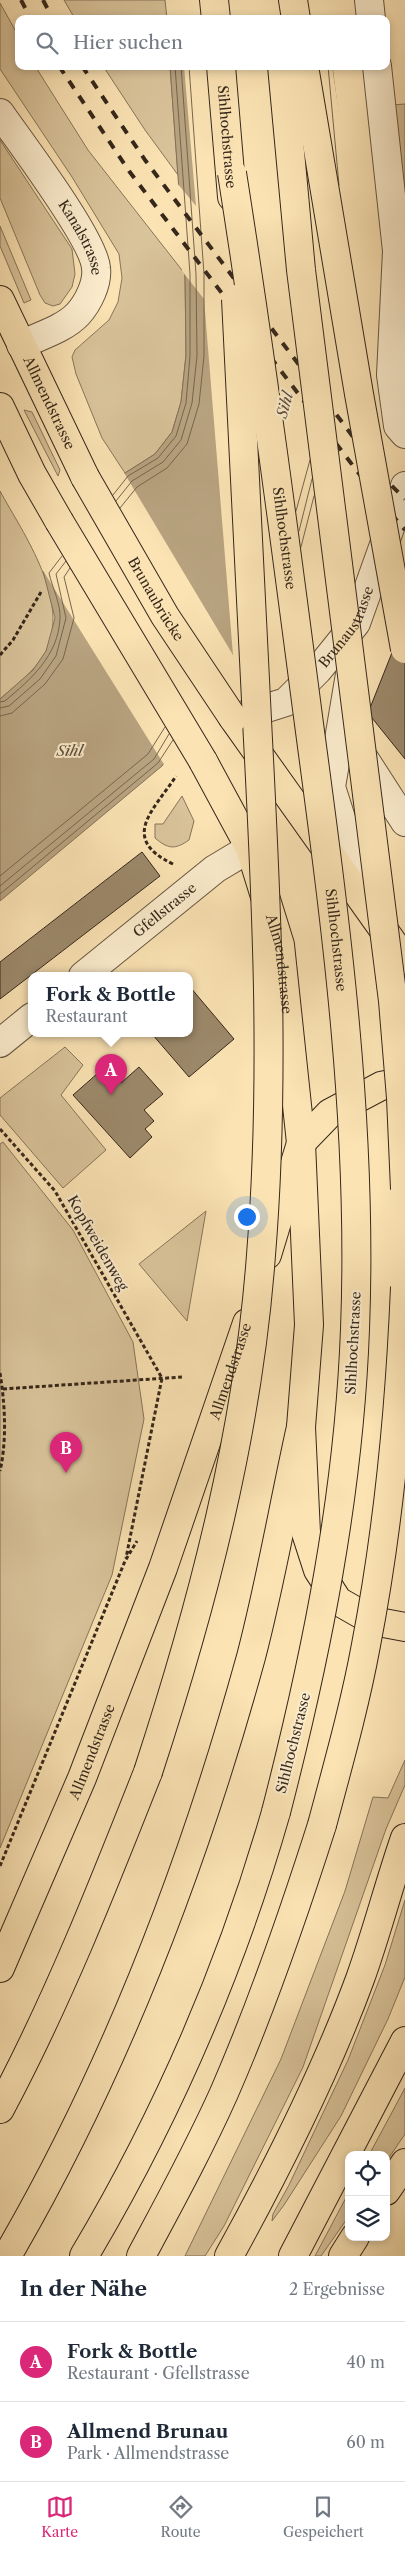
<!DOCTYPE html>
<html lang="de">
<meta charset="utf-8">
<style>
:root{--surface:#fff;--page:#f6f6f7;--text:#1f2937;--muted:#747a83;--line:#e0e1e3;--accent:#db2777}
body{margin:0;font-family:"Libre Caslon Text",serif;background:var(--page);color:var(--text)}
.controls{position:absolute;right:15px;bottom:15px;display:grid;overflow:hidden;border-radius:10px;box-shadow:0 2px 8px #0003}
.controls button{width:45px;height:45px;display:grid;place-items:center;padding:0;border:0;border-bottom:1px solid var(--line);background:var(--surface);color:var(--text);font:25px sans-serif}
.you{position:absolute;left:246px;top:1216px;width:18px;height:18px;margin:-12px;border:4px solid #fff;border-radius:50%;background:#1a73e8;box-shadow:0 0 0 8px #1a73e833}
.badge{display:grid;place-items:center;width:32px;height:32px;border-radius:50%;background:var(--accent);color:#fff;font-size:16px;font-weight:700}
.pin{position:absolute;translate:-50% -41px;filter:drop-shadow(0 1px 2px #0008)}
.pin::after{content:'';position:absolute;top:26px;width:18px;height:15px;background:inherit;clip-path:polygon(0 0,100% 0,50% 100%)}
.popup{position:absolute;left:28px;top:972px;width:165px;height:65px;box-sizing:border-box;display:grid;place-content:center;border-radius:10px;background:var(--surface);filter:drop-shadow(0 1px 4px #0005);font-size:16px;white-space:nowrap;color:var(--muted)}
.popup b{font-size:19px;color:var(--text)}
.popup::after{content:'';position:absolute;left:50%;top:100%;margin-left:-10px;border:10px solid transparent;border-top-color:var(--surface)}
.list{margin:0;padding:0;list-style:none}
h2{display:flex;justify-content:space-between;align-items:center;height:65px;margin:0;padding:0 20px;font-size:21px}
h2 small{font-size:16px;font-weight:400;color:var(--muted)}
.list li{display:grid;grid-template-columns:32px 1fr auto;gap:15px;align-items:center;box-sizing:border-box;height:80px;padding:0 20px;border-top:1px solid var(--line)}
.list b{display:block;font-size:19px;white-space:nowrap}
.list p{margin:0;font-size:16px;white-space:nowrap;color:var(--muted)}
.list em{font-size:16px;font-style:normal;color:var(--muted)}
.icon{flex:none;width:28px;height:28px;fill:none;stroke:currentColor;stroke-width:2;stroke-linecap:round;stroke-linejoin:round}
.map{position:relative;flex:none;width:405px;height:2256px;overflow:hidden}
.search{position:absolute;background:var(--surface);box-shadow:0 2px 8px #0003;left:15px;right:15px;top:15px;height:55px;display:flex;align-items:center;gap:12px;box-sizing:border-box;padding:0 18px;border-radius:10px;color:var(--muted);font-size:19px}
.sheet{height:225px;background:var(--surface)}
nav{display:flex;justify-content:space-around;align-items:center;box-sizing:border-box;height:70px;border-top:1px solid var(--line);background:var(--surface);font-size:14px;color:var(--muted)}
nav a{display:grid;justify-items:center;gap:2px}
nav .on{color:var(--accent)}
.map>svg:first-child{display:block}
.green{fill:#d9c39a;stroke:#87755a}
.water{fill:#b8a380;stroke:#847158}
.pier{fill:#fbe3b4}
.lines{fill:none;stroke-linecap:round;stroke-linejoin:round}
.shore{stroke:#76654e;stroke-width:1}
.building{fill:#9c896b;stroke:#35271b}
.minor-casing{stroke:#665641;stroke-width:30}
.tertiary-casing{stroke:#665641;stroke-width:30}
.primary-casing{stroke:#35271b;stroke-width:30}
.motorway-casing{stroke:#35271b;stroke-width:30}
.path{stroke:#35271b;stroke-width:3;stroke-dasharray:4 2.5;stroke-linecap:butt}
.minor{stroke:#fcedce;stroke-width:28}
.tertiary{stroke:#fcedce;stroke-width:28}
.primary{stroke:#fbe3b4;stroke-width:28}
.motorway{stroke:#fbe3b4;stroke-width:28}
.rail{stroke:#35271b;stroke-width:4;stroke-dasharray:9 9;stroke-linecap:butt}
.primary-bridge-casing{stroke:#35271b;stroke-width:30;stroke-linecap:butt}
.motorway-bridge-casing{stroke:#35271b;stroke-width:30;stroke-linecap:butt}
.primary-bridge{stroke:#fbe3b4;stroke-width:28}
.motorway-bridge{stroke:#fbe3b4;stroke-width:28}
.labels{text-anchor:middle;stroke-width:4;stroke-linejoin:round;paint-order:stroke}
.street-label{font-size:14px;fill:#35271b;stroke:#fcedce}
.water-label{font-size:15px;font-style:italic;fill:#5c4c39;stroke:#fcedce}
</style>
<div class="map">
<svg width="405" height="2256" viewBox="0 0 405 2256">
<rect width="100%" height="100%" fill="#fbe3b4"/>
<filter id="stains"><feTurbulence type="fractalNoise" baseFrequency=".004" numOctaves="4"/><feColorMatrix values="0 0 0 0 .2 0 0 0 0 .09 0 0 0 0 .02 0 0 0 .5 -.17"/></filter>
<radialGradient id="worn" r=".72"><stop offset=".6" stop-color="#630" stop-opacity="0"/><stop offset="1" stop-color="#630" stop-opacity=".3"/></radialGradient>
<path class="green" d="M 64,0 L 165,0 L 167,19 L 75,19 Z
M 0,3 L 19,37 L 19,66 L 35,66 L 88,150 L 185,274 L 186,355 L 181,402 L 172,432 L 155,454 L 125,473 L 102,438 L 76,374 L 72,357 L 75,350 L 109,320 L 118,302 L 122,278 L 119,254 L 72,177 L 0,69 Z
M 103,66 L 170,66 L 178,175 L 145,130 Z
M 405,104 L 405,189 L 392,105 Z
M 0,140 L 72,249 L 75,274 L 72,287 L 60,304 L 53,306 L 45,303 L 40,295 L 0,198 Z
M 0,226 L 31,300 L 24,303 L 0,246 Z
M 24,410 L 32,412 L 60,470 L 58,476 Z
M 0,491 C 24,535 72,602 45,653 C 34,672 16,685 0,699 Z
M 182,796 L 194,821 L 189,840 C 175,850 168,849 155,838 L 155,824 L 163,824 Z
M 65,1047 L 83,1065 L 61,1095 L 106,1150 L 63,1188 L 0,1115 L 0,1098 Z
M 3,1142 L 73,1230 L 133,1342 L 144,1419 L 112,1575 L 0,1848 L 0,1144 Z
M 206,1211 L 187,1321 L 139,1264 Z
M 405,1760 L 405,1785 L 386,1829 L 303,2067 L 224,2226 L 205,2256 L 185,2256 L 281,2059 L 345,1891 L 373,1797 L 388,1798 Z
M 405,1900 L 405,1977 L 388,2019 L 341,2116 L 284,2205 L 272,2221 L 273,2214 L 289,2185 L 348,2060 L 385,1965 Z
M 405,2088 L 405,2134 L 386,2162 L 386,2155 L 369,2155 Z
M 349,2192 L 349,2216 L 321,2256 L 315,2256 Z"/>
<path class="water" d="M 170,66 L 332,66 L 341,136 L 238,646 L 162,766 L 0,901 L 0,699 L 33,670 L 46,651 L 55,618 L 43,571 L 125,473 L 155,454 L 172,432 L 181,402 L 186,355 L 185,274 Z"/>
<path class="pier" d="M 179,0 L 323,0 L 325,19 L 180,19 Z
M 184,66 L 332,66 L 344,146 L 359,357 L 305,559 L 240,647 L 165,766 L 42,569 L 123,471 L 233,655 L 204,299 L 182,271 L 177,183 L 196,206 Z"/>
<g class="lines">
<path class="shore" d="M 328,66 L 339,185
M 113,495 L 128,476 L 158,458 L 176,436 L 186,403 L 190,356 L 190,274 L 175,66
M 116,501 L 132,481 L 163,462 L 181,440 L 192,403 L 197,356 L 196,274 L 181,66
M 120,508 L 137,487 L 167,468 L 187,444 L 199,404 L 204,356 L 204,274 L 189,66
M 296,511 L 310,460
M 299,531 L 312,479
M 301,547 L 314,496
M 0,702 L 5,701 C 31,679 58,656 60,619 C 61,604 52,587 49,573 L 62,556
M 0,708 L 9,706 L 40,679 L 56,656 L 66,618 L 56,574 L 66,561
M 0,716 L 12,713 L 45,684 L 63,659 L 74,618 L 64,577 L 70,568
M 0,876 L 148,754 L 165,727
M 0,886 L 154,759 L 169,734
M 0,894 L 158,763 L 173,740"/>
</g>
<path class="building" d="M 405,620 L 405,759 L 368,713 Z
M 142,852 L 160,876 L 0,999 L 0,962 Z
M 190,987 L 234,1039 L 189,1077 L 152,1034 L 190,1034 Z
M 106,1066 L 121,1083 L 139,1067 L 163,1094 L 144,1110 L 154,1121 L 145,1129 L 152,1137 L 130,1158 L 73,1095 Z"/>
<g class="lines">
<g class="minor-casing">
<g id="minor">
<path d="M 369,0 L 371,19"/>
<path d="M 377,66 L 397,251 L 391,375 L 398,426 L 405,434"/>
<path id="s1" d="M 0,113 C 20,142 94,239 96,268 C 98,283 88,303 78,314 C 64,329 39,336 21,345"/>
<path d="M 360,752 L 405,822"/>
<path id="s2" d="M 83,976 L 215,869 L 250,848"/>
<path d="M 0,1043 L 32,1017"/>
</g>
</g>
<g class="tertiary-casing">
<g id="tertiary">
<path d="M 350,674 L 331,787 L 368,903"/>
<path id="s3" d="M 235,718 L 286,702 L 318,670 L 356,623 L 405,486"/>
</g>
</g>
<g class="primary-casing">
<g id="primary">
<path id="s4" d="M 0,300 L 85,477"/>
<path d="M 0,407 L 32,474 L 59,521"/>
<path d="M 233,718 L 405,960"/>
<path id="s5" d="M 203,761 L 250,848 L 280,945 L 301,1143 L 309,1325 L 301,1427 L 306,1533 L 318,1570 L 338,1601 L 373,1621 L 405,1627"/>
<path d="M 267,1255 L 301,1143 L 330,1113 L 381,1086 L 405,1081"/>
<path id="s6" d="M 0,1968 L 82,1778 L 163,1568 L 247,1323"/>
<path d="M 386,2191 L 405,2163"/>
<path d="M 343,2256 L 355,2237"/>
</g>
</g>
<g class="motorway-casing">
<g id="motorway">
<path d="M 214,0 L 216,19"/>
<path d="M 293,0 L 296,19"/>
<path id="s7" d="M 221,66 L 232,197"/>
<path d="M 0,2109 C 58,2000 103,1886 148,1772"/>
<path d="M 7,2256 C 116,2069 194,1864 251,1657 C 271,1581 284,1503 301,1427"/>
<path d="M 84,2256 C 166,2118 232,1966 276,1812"/>
<path d="M 141,2256 C 170,2202 199,2149 224,2093 C 262,2006 293,1916 322,1825"/>
<path d="M 229,2256 C 278,2167 325,2074 360,1979 C 377,1932 389,1884 405,1838"/>
<path d="M 293,2256 L 405,2041"/>
</g>
</g>
<path class="path" d="M 0,655 L 13,640 L 41,592
M 173,864 C 118,838 155,809 176,776
M 0,1129 L 55,1191 L 162,1378 L 126,1558
M 0,1373 C 5,1404 7,1440 0,1471
M 3,1389 L 182,1377
M 0,1866 L 125,1561 L 137,1541"/>
<use href="#minor" class="minor"/>
<use href="#tertiary" class="tertiary"/>
<use href="#primary" class="primary"/>
<use href="#motorway" class="motorway"/>
<path class="rail" d="M 21,0 L 31,19
M 43,0 L 53,19
M 59,66 L 129,171 L 376,496 L 405,530
M 82,66 L 145,160 L 384,478 L 405,499"/>
<g class="primary-bridge-casing">
<g id="primary-bridge">
<path id="s8" d="M 85,477 L 165,616 L 233,718"/>
<path d="M 59,521 L 203,761"/>
</g>
</g>
<g class="motorway-bridge-casing">
<g id="motorway-bridge">
<path d="M 282,66 L 301,270 L 393,1001 L 401,1098 L 405,1189"/>
<path d="M 304,66 L 359,394 L 405,649"/>
<path id="s9" d="M 232,173 C 261,357 285,540 309,724 C 336,925 363,1126 355,1329 C 349,1493 317,1653 276,1812"/>
<path d="M 148,1772 C 203,1604 248,1432 261,1255 C 275,1083 267,911 258,740 C 251,593 243,446 236,299"/>
<path d="M 322,1825 C 338,1765 355,1705 366,1645 C 389,1526 400,1407 405,1287"/>
</g>
</g>
<use href="#primary-bridge" class="primary-bridge"/>
<use href="#motorway-bridge" class="motorway-bridge"/>
</g>
<g class="labels">
<g class="street-label">
<text dy="5" stroke="none"><textPath href="#s7" startOffset="71">Sihlhochstrasse</textPath></text>
<text dy="5" stroke="none"><textPath href="#s1" startOffset="149">Kanalstrasse</textPath></text>
<text dy="5" stroke="none"><textPath href="#s4" startOffset="114">Allmendstrasse</textPath></text>
<text dy="5" stroke="none"><textPath href="#s9" startOffset="369">Sihlhochstrasse</textPath></text>
<text dy="5" stroke="none"><textPath href="#s8" startOffset="141">Brunaubrücke</textPath></text>
<text dy="5" stroke="none"><textPath href="#s3" startOffset="151">Brunaustrasse</textPath></text>
<text dy="5" stroke="none"><textPath href="#s2" startOffset="105">Gfellstrasse</textPath></text>
<text dy="5" stroke="none"><textPath href="#s9" startOffset="774">Sihlhochstrasse</textPath></text>
<text dy="5" stroke="none"><textPath href="#s5" startOffset="219">Allmendstrasse</textPath></text>
<text transform="translate(98 1243) rotate(60)" y="5">Kopfweidenweg</text>
<text transform="translate(353 1343) rotate(-87)" y="5">Sihlhochstrasse</text>
<text dy="5" stroke="none"><textPath href="#s6" startOffset="640">Allmendstrasse</textPath></text>
<text transform="translate(293 1743) rotate(-76)" y="5">Sihlhochstrasse</text>
<text dy="5" stroke="none"><textPath href="#s6" startOffset="235">Allmendstrasse</textPath></text>
</g>
<g class="water-label">
<text transform="translate(285 405) rotate(-74)" y="5">Sihl</text>
<text x="70" y="756">Sihl</text>
</g>
</g>
<rect width="100%" height="100%" filter="url(#stains)"/>
<rect width="100%" height="100%" fill="url(#worn)"/>
</svg>
<div class="controls">
<button><svg class="icon" aria-label="locate" viewBox="0 0 24 24"><circle cx="12" cy="12" r="6"/><path d="M12 2v4M12 18v4M2 12h4M18 12h4"/></svg></button>
<button><svg class="icon" aria-label="layers" viewBox="0 0 24 24"><path d="M12 4l9 5-9 5-9-5zM3 14l9 5 9-5"/></svg></button>
</div>
<div class="you"></div>
<div class="pin badge" style="left:111px;top:1095px">A</div>
<div class="popup"><b>Fork &amp; Bottle</b>Restaurant</div>
<div class="pin badge" style="left:66px;top:1473px">B</div>
<div class="search"><svg class="icon" aria-label="search" viewBox="0 0 24 24"><circle cx="10" cy="10" r="6"/><path d="M15 15l6 6"/></svg>Hier suchen</div>
</div>
<section class="sheet">
<h2>In der Nähe<small>2 Ergebnisse</small></h2>
<ul class="list">
<li><span class="badge">A</span><div><b>Fork &amp; Bottle</b><p>Restaurant · Gfellstrasse</p></div><em>40 m</em></li>
<li><span class="badge">B</span><div><b>Allmend Brunau</b><p>Park · Allmendstrasse</p></div><em>60 m</em></li>
</ul>
</section>
<nav>
<a class="on"><svg class="icon" aria-label="map" viewBox="0 0 24 24"><path d="M3 6l6-2 6 2 6-2v14l-6 2-6-2-6 2zM9 4v14M15 6v14"/></svg>Karte</a>
<a><svg class="icon" aria-label="directions" viewBox="0 0 24 24"><path d="M12 3l9 9-9 9-9-9zM9 14v-3h6M13 9l2 2-2 2"/></svg>Route</a>
<a><svg class="icon" aria-label="saved" viewBox="0 0 24 24"><path d="M7 4h10v16l-5-4-5 4z"/></svg>Gespeichert</a>
</nav>
